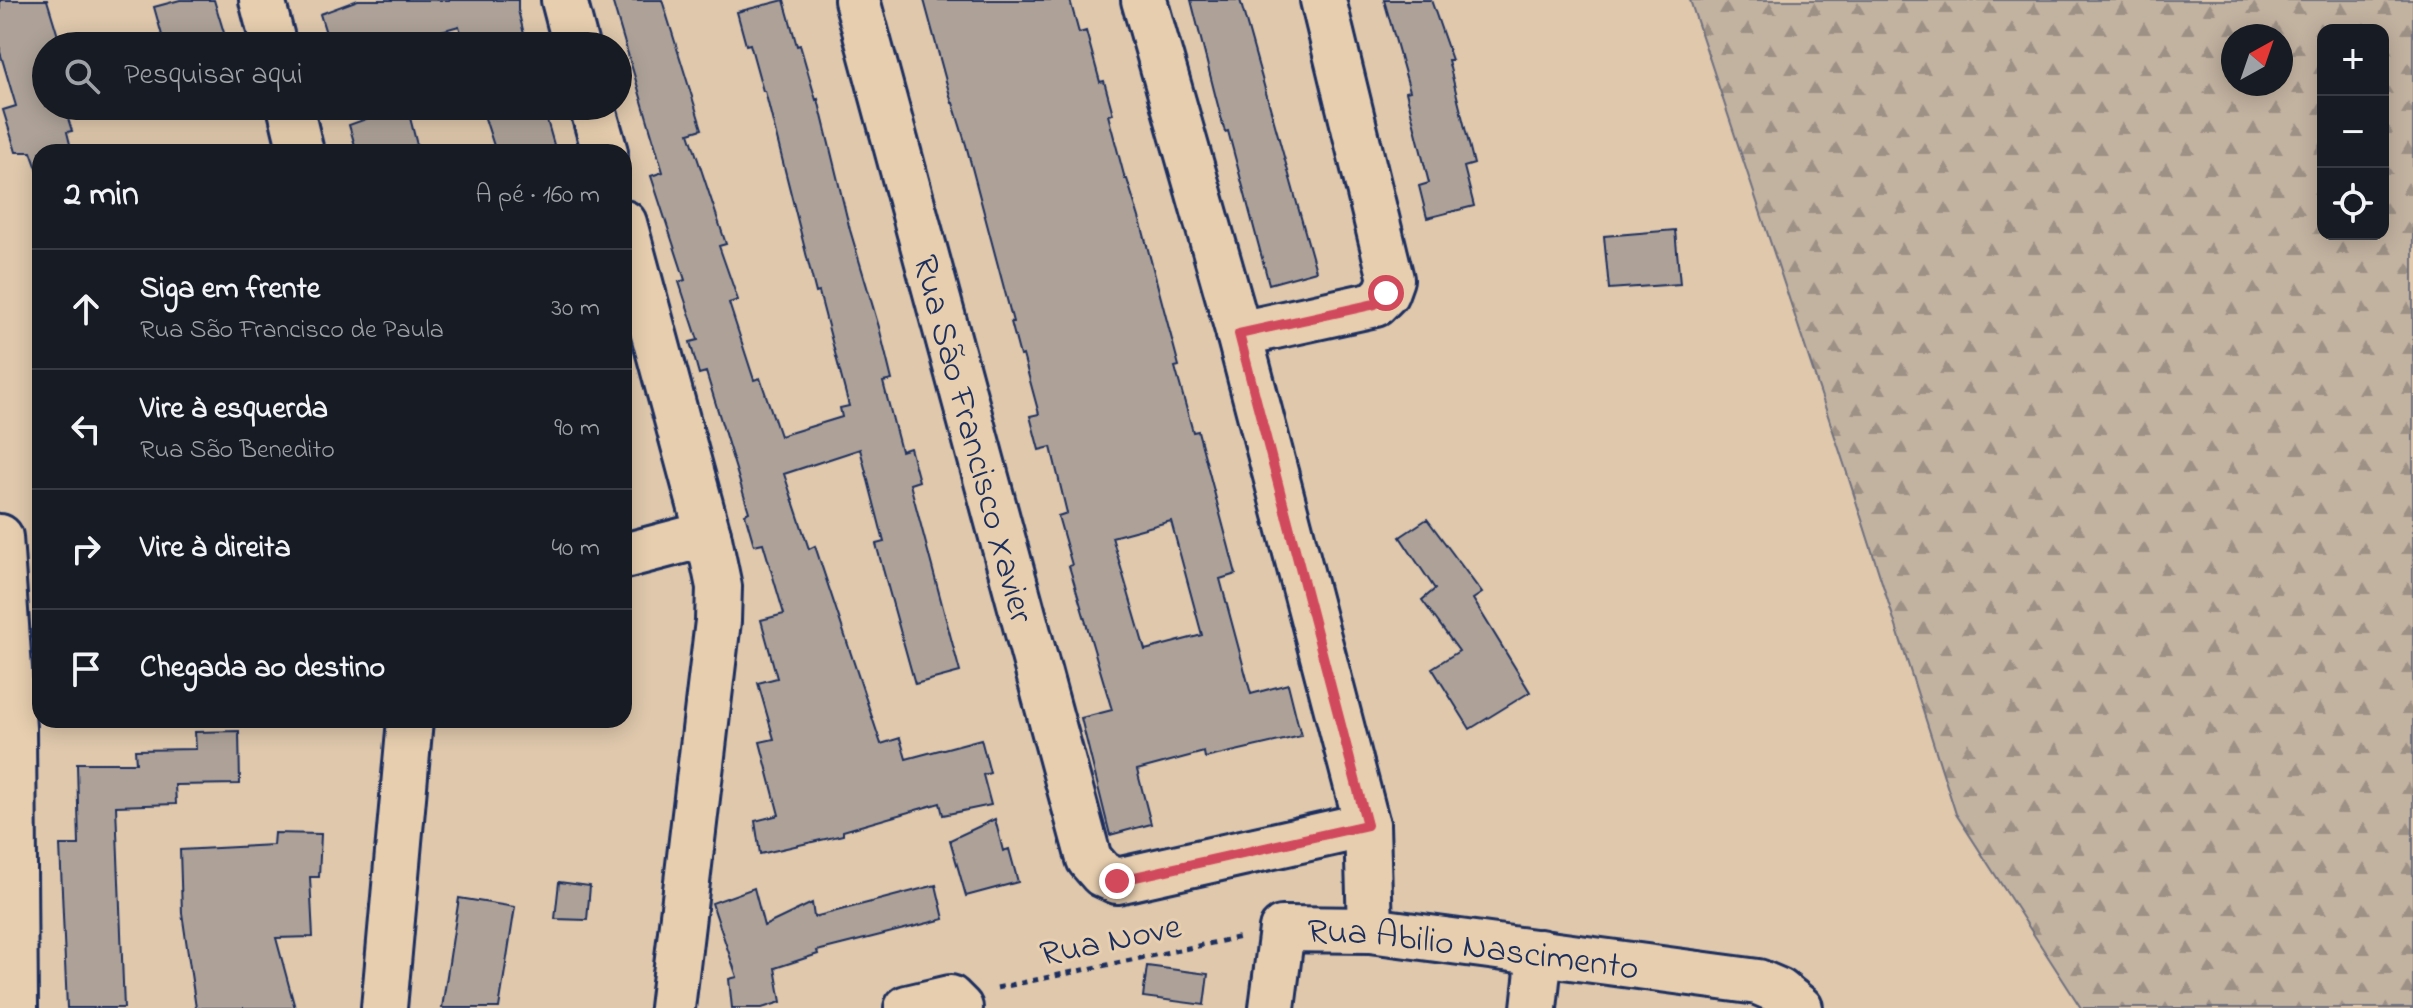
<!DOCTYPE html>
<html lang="pt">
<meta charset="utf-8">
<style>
:root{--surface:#171b24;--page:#242831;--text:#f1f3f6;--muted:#9ea1a6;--line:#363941}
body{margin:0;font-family:"Indie Flower",sans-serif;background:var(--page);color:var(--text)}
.controls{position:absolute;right:24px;top:24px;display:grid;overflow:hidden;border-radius:16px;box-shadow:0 4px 20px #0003}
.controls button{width:72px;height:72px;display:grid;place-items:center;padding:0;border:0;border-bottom:2px solid var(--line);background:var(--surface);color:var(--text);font:40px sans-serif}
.compass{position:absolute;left:2221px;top:24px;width:72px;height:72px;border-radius:50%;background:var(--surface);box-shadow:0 4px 20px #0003;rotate:40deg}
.stop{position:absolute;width:24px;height:24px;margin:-18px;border:6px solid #d1495b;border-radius:50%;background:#fff}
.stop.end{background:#d1495b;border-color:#fff;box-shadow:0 2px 8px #0008}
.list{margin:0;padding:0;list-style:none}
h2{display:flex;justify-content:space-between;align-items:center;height:104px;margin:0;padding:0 32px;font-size:34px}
h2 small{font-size:26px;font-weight:400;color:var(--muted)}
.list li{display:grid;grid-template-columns:52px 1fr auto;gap:24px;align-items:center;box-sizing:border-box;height:120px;padding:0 32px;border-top:2px solid var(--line)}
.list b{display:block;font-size:30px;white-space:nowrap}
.list p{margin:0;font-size:26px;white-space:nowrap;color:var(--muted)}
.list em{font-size:26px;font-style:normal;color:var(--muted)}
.icon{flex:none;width:44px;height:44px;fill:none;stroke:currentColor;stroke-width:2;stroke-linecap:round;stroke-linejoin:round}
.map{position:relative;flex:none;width:2413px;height:1008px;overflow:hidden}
.search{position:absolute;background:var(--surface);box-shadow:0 4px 20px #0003;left:32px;top:32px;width:600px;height:88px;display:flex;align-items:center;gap:20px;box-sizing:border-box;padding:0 28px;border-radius:44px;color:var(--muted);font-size:30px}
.panel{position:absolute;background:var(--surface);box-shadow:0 4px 20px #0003;left:32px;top:144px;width:600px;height:584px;border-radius:24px}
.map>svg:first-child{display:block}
.forest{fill:url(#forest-firs);stroke:#6e707f;stroke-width:2;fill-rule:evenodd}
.building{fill:#aea298;stroke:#1b2f5e;stroke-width:2;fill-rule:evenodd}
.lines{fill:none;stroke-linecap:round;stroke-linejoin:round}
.street-casing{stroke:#1b2f5e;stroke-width:50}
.path{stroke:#1b2f5e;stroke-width:5;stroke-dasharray:6 6;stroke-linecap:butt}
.street{stroke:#e7ceaf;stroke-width:44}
.route{stroke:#d1495b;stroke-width:10}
.labels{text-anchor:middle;stroke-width:6;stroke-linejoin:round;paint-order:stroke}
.street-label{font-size:36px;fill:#1b2f5e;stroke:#e7ceaf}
</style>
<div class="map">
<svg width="2413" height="1008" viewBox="0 0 2413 1008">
<defs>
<pattern id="forest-firs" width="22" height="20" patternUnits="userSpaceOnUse" patternTransform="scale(2)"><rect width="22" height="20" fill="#c2b2a0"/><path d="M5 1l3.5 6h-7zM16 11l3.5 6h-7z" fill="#9d9186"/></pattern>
</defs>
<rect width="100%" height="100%" fill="#dfc8ac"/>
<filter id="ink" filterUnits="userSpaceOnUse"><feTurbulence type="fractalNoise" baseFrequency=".0125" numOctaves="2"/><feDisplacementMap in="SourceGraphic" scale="16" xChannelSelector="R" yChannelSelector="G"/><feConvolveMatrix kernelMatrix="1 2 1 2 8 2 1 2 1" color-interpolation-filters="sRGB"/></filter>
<g filter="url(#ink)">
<path class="forest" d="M 1690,0 L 2413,0 L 2413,1008 L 2081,1008 L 1956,814 L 1847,473 ZM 2323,30 L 2383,30 L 2383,234 L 2323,234 ZM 2233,36 L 2281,36 L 2281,84 L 2233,84 Z"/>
<path class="building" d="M 0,0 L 47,0 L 61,46 L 46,46 L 46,106 L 64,106 L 72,131 L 67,132 L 72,152 L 40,152 L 40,177 L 31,152 L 16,152 L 3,110 L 16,106 L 0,52 Z
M 180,0 L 214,0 L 228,46 L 165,46 L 154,7 Z
M 358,0 L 518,0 L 518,10 L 527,46 L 465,46 L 459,26 L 387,46 L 330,46 L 320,14 Z
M 612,0 L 662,0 L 702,129 L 689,133 L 726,244 L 719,246 L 738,300 L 729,303 L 754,380 L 760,378 L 780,436 L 842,417 L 840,408 L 849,406 L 819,292 L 816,293 L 765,91 L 763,91 L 750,44 L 746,45 L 737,12 L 784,0 L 797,46 L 800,45 L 816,100 L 818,99 L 850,230 L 879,327 L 892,380 L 883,382 L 901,451 L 910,448 L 919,481 L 910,484 L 960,672 L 915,684 L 876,544 L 884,542 L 860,449 L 784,474 L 809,549 L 815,546 L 881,744 L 900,738 L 906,759 L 981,739 L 990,773 L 983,775 L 991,805 L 943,815 L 940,803 L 843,831 L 843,835 L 760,854 L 755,821 L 779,815 L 760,742 L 774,739 L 758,683 L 777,678 L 761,620 L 784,614 L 763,543 L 754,545 L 745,514 L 749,512 L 706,372 L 699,374 L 690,342 L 698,340 L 679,282 L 685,280 L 651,176 L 663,172 Z
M 924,0 L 1070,0 L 1079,33 L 1086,31 L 1100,82 L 1104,81 L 1113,114 L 1108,115 L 1125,179 L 1127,179 L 1142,227 L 1179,366 L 1175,367 L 1193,432 L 1198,431 L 1236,574 L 1220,579 L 1251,694 L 1288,684 L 1301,736 L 1205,758 L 1204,752 L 1137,770 L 1151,824 L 1110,835 L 1081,718 L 1112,710 L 1069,566 L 1072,565 L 1058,516 L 1067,513 L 1051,447 L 1039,450 L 1030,416 L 1039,414 L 1023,355 L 1020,356 L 1011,322 L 1013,322 L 966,145 L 953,103 L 952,103 ZM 1171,521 L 1202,635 L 1145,650 L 1112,537 Z
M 1191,0 L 1240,0 L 1316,271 L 1269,284 L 1228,131 L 1225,132 L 1216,98 Z
M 1384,0 L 1431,0 L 1452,60 L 1448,60 L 1474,164 L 1464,167 L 1474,206 L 1427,218 L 1419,186 L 1429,183 L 1406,92 L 1410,91 Z
M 402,106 L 407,106 L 417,145 L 393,152 L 357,152 L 349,125 Z
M 481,106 L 543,106 L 556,152 L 496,152 Z
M 1675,230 L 1680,284 L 1609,289 L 1604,236 Z
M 1427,519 L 1482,593 L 1473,599 L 1530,692 L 1470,729 L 1432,668 L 1459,651 L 1422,600 L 1435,589 L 1400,537 Z
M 239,731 L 240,784 L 175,785 L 176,804 L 116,806 L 124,1008 L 67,1008 L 60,845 L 79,845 L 77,763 L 136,763 L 135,750 L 196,749 L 195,732 Z
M 995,819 L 1003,851 L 1009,849 L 1018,882 L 966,896 L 950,840 Z
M 274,833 L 321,834 L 319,877 L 310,877 L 313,937 L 276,938 L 295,1008 L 196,1008 L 182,913 L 180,850 L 273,845 Z
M 559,882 L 590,886 L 587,920 L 555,919 Z
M 936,885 L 944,919 L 817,951 L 818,954 L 775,968 L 781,1002 L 762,1008 L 732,1008 L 729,979 L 737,977 L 712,903 L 754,888 L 764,926 L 812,903 L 814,917 Z
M 459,898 L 515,907 L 499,1008 L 442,1008 Z
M 1147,966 L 1208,974 L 1204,1005 L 1143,997 Z"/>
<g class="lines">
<g class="street-casing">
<g id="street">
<path d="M 262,0 L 274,46"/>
<path d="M 564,0 L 576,46"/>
<path id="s1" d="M 857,0 L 1089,859 L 1102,874 L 1117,881 L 1367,825"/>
<path d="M 1144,0 L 1239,334 L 1367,825 L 1370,930"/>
<path d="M 290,106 L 301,152"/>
<path d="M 592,106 L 605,152"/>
<path d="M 624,223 L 708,534 L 719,587 L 718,621 L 672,1008"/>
<path d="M 1239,334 L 1375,304 L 1386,293 L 1391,279 L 1323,0"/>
<path d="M 0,537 L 13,728 L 15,1008"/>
<path d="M 624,556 L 708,534"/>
<path d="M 384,1008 L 410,720"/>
<path d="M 907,1008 L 950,998 L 960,1008"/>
<path id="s2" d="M 1272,1008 L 1282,929 L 1370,930 L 1758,982 L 1779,991 L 1800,1008"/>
<path d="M 1534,1008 L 1540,952"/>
</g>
</g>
<path class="path" d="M 997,988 L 1241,937"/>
<use href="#street" class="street"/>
</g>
</g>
<g class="lines" filter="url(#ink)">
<path class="route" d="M 1117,881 L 1367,825 L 1239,334 L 1375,304 L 1386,293"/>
</g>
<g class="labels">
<g class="street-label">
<text dy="13" stroke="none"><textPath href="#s1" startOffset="454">Rua São Francisco Xavier</textPath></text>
<text transform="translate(1110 938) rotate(-12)" y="13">Rua Nove</text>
<text dy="13" stroke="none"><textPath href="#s2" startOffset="272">Rua Abilio Nascimento</textPath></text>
</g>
</g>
</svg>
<div class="controls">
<button>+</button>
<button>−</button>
<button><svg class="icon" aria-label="locate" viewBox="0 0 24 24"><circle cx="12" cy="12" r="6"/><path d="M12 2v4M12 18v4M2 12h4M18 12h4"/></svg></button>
</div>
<svg class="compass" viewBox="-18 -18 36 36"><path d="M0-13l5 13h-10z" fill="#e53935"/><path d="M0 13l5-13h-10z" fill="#9ea1a6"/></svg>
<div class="stop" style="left:1386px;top:293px"></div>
<div class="stop end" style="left:1117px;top:881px"></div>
<div class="search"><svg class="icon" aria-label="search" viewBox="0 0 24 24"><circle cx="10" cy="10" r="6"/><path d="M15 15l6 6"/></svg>Pesquisar aqui</div>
<section class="panel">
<h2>2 min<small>A pé · 160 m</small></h2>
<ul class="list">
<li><svg class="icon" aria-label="ahead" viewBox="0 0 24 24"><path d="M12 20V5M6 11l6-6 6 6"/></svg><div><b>Siga em frente</b><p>Rua São Francisco de Paula</p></div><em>30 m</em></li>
<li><svg class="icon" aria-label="left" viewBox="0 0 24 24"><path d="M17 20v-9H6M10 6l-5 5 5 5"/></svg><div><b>Vire à esquerda</b><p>Rua São Benedito</p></div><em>90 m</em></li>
<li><svg class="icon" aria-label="right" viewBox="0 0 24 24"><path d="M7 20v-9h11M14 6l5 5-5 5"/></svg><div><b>Vire à direita</b></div><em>40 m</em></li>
<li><svg class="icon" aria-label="arrive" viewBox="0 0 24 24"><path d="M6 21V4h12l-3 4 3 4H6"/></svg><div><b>Chegada ao destino</b></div></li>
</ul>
</section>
</div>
